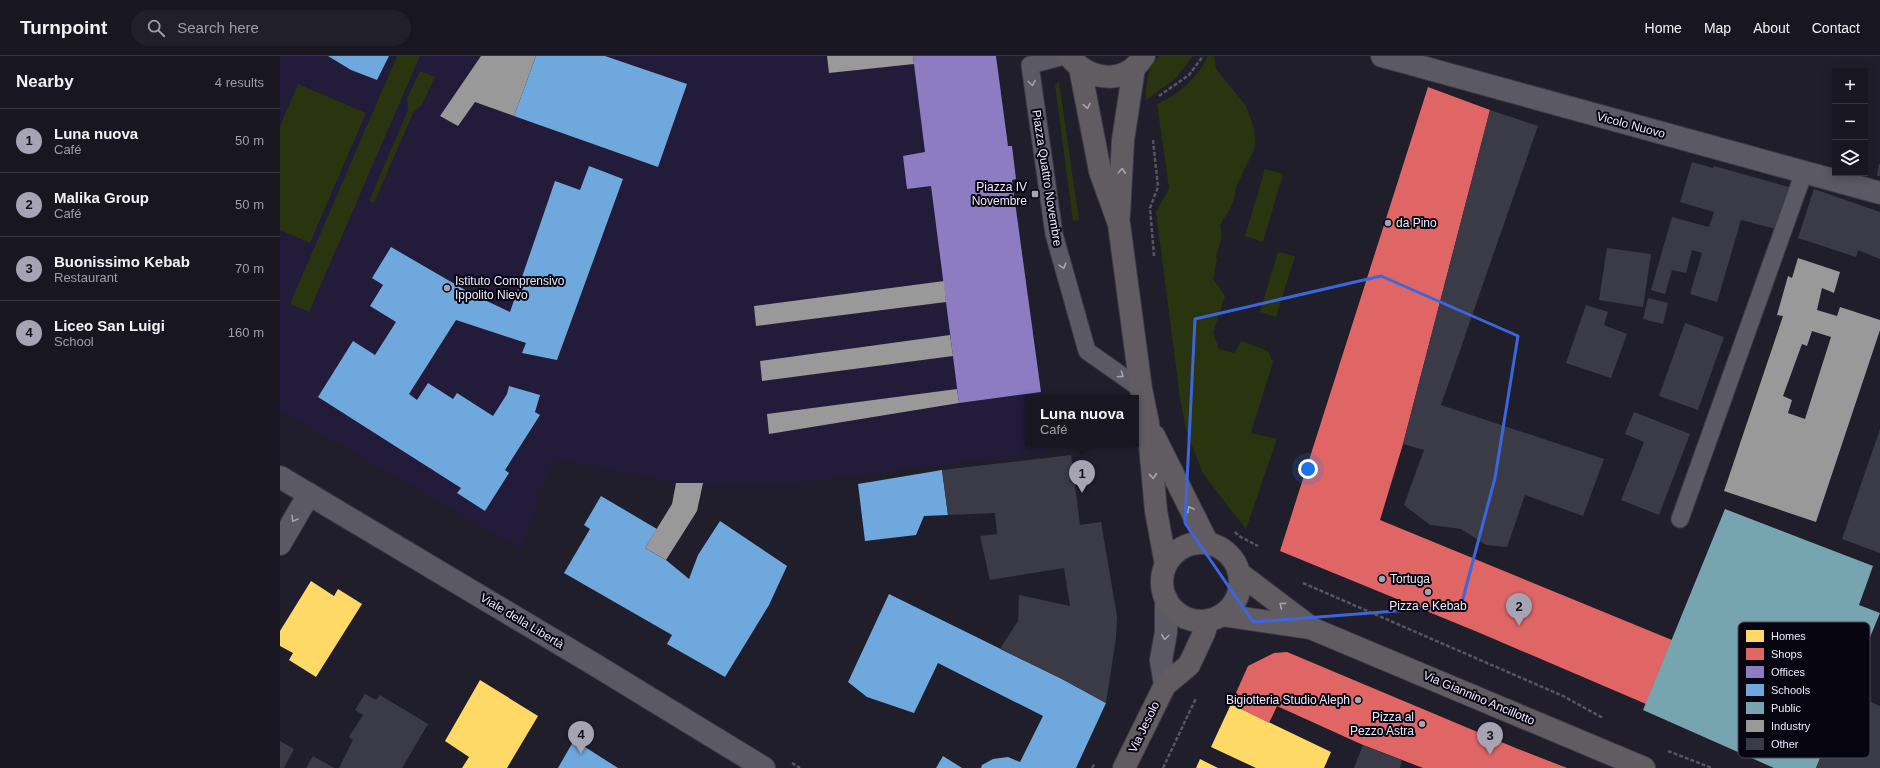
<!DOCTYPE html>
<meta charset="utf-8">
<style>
:root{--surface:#181620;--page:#211f29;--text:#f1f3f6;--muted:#9f9fa5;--line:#36353e;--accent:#a5a3b4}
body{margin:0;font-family:Arial,sans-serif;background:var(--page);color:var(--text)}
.controls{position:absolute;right:12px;top:12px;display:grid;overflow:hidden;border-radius:0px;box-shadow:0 2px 10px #0003}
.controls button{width:36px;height:36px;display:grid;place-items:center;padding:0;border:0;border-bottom:1px solid var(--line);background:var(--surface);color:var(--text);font:20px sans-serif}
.you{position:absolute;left:1028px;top:413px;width:14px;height:14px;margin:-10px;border:3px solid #fff;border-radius:50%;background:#1a73e8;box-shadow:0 0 0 6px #1a73e833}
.badge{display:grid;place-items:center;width:26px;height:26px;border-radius:50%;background:var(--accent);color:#111;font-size:13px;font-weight:700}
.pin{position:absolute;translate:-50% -33px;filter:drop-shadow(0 1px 2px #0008)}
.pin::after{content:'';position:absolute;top:21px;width:14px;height:12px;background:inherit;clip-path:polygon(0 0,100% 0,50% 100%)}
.popup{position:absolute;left:745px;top:339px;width:114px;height:52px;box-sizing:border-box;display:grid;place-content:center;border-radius:0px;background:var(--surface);filter:drop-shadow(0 1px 3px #0005);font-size:13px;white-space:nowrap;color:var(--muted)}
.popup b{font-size:15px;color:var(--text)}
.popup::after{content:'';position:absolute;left:50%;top:100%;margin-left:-8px;border:8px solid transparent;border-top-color:var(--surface)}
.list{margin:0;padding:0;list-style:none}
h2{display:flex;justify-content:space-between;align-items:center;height:52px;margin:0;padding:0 16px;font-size:17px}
h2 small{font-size:13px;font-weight:400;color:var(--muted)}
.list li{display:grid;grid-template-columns:26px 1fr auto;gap:12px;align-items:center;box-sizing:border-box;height:64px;padding:0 16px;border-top:1px solid var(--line)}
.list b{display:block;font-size:15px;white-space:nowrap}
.list p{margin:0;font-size:13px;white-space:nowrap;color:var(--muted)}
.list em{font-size:13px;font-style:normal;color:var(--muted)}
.icon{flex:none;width:22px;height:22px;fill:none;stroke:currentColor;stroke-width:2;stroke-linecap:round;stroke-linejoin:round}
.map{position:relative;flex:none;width:1600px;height:712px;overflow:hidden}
header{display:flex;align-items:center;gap:24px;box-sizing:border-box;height:56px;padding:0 20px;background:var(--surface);border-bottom:1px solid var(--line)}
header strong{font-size:19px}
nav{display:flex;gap:22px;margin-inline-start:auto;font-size:14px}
.search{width:280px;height:36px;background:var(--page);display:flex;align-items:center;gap:10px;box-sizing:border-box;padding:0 14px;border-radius:22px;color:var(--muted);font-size:15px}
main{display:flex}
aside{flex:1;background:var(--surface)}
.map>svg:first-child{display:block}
.built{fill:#221c3a}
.green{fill:#2a340f}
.homes{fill:#ffd966}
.shops{fill:#e06666}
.offices{fill:#8e7cc3}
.schools{fill:#6fa8dc}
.public{fill:#76a5af}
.industry{fill:#999;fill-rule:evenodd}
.building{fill:#3b3b47}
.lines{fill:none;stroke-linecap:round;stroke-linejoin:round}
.lane-casing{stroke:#3b3a46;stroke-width:19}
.street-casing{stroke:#3b3a46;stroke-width:24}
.secondary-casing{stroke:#3b3a46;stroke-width:24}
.path{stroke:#575561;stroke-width:2.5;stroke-dasharray:4 2;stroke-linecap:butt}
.lane{stroke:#5a5964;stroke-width:17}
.street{stroke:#5a5964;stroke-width:22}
.secondary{stroke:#605c62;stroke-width:22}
.oneway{stroke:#a4a2b1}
.oneway2{stroke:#a6a4b0}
.marked{fill:none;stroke:#3c66de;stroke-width:3;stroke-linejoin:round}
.poi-dot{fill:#a5a3b4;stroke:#070510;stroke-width:1.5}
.labels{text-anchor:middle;stroke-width:4;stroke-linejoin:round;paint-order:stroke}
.street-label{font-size:12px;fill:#edebfe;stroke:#070510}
.poi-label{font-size:12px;fill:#edebfe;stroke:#070510;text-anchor:end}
.key{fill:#070510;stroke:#4c4a57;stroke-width:1}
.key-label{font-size:11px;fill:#edebfe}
</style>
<header>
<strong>Turnpoint</strong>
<div class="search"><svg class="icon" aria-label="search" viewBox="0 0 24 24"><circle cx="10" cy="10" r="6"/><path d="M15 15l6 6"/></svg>Search here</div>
<nav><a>Home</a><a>Map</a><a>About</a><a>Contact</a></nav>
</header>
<main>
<aside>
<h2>Nearby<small>4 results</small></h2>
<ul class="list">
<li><span class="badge">1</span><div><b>Luna nuova</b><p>Café</p></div><em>50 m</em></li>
<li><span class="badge">2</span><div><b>Malika Group</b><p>Café</p></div><em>50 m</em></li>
<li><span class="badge">3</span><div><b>Buonissimo Kebab</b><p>Restaurant</p></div><em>70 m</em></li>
<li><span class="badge">4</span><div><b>Liceo San Luigi</b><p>School</p></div><em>160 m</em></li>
</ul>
</aside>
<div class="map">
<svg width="1600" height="712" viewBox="0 0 1600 712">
<rect width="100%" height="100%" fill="#201e2b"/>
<path class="built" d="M 0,0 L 716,0 L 728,90 L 732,90 L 736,123 L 732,124 L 762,342 L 748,342 L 748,388 L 768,388 L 769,395 L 511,428 L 396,427 L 273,402 L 241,493 L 0,354 Z"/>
<path class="green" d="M 117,0 L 140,0 L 29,256 L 10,248 Z
M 879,0 L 913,0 L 895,23 L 866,44 C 866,29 867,11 879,0 Z
M 928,0 L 934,0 L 936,13 L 966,50 L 974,72 L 975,85 L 974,94 L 956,131 L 954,143 L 950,153 L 940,169 L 942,181 L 936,200 L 937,203 L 933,223 L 945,240 L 933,277 L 939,293 L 954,297 L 962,285 L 988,295 L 993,306 L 971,377 L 997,383 L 966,473 L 923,418 L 906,374 L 900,342 L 876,156 L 889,132 L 877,48 C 900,38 917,22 928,0 Z
M 140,15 L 155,21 L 142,48 L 133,57 L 94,147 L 89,145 L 128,54 L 127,42 Z
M 779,26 L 799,164 L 793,165 L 775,29 Z
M 18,28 L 86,57 L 30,187 L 0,174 L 0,70 Z
M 985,113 L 1003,118 L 983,186 L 965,180 Z
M 998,196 L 1015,200 L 996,261 L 980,256 Z"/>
<path class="homes" d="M 31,525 L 54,540 L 58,533 L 82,548 L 36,621 L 9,604 L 13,597 L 0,590 L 0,575 Z
M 200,624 L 258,660 L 227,712 L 182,712 L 189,701 L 165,685 Z
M 951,648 L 1051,696 L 1044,712 L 976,712 L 931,691 Z
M 920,703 L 938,712 L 916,712 Z"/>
<path class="shops" d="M 1148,31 L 1210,54 L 1123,388 L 1100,464 L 1392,584 L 1366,648 L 1200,577 L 1000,495 Z
M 1007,596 L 1238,693 L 1287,712 L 1143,712 L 1083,689 L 997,650 L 989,667 L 951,648 L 968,610 L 994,597 Z"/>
<path class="offices" d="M 633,0 L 716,0 L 728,90 L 732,90 L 736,123 L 732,124 L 761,336 L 679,347 L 651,130 L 627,133 L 623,100 L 645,96 Z"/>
<path class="schools" d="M 48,0 L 109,0 L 97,24 L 71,14 Z
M 256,0 L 325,0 L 407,28 L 378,111 L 234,60 Z
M 309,110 L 343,123 L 277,304 L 242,297 L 246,287 L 176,264 L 129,338 L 137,344 L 148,327 L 173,343 L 177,337 L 213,360 L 227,338 L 229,330 L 260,339 L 255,356 L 260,359 L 225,414 L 229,417 L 205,455 L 177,437 L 181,432 L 38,341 L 73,285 L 95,299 L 116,266 L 90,250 L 103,229 L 92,222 L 111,191 L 192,238 L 230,256 L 275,125 L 300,134 Z
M 662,414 L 668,459 L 644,460 L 636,479 L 585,485 L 578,428 Z
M 321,440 L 377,473 L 365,492 L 386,504 L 409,523 L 418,499 L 440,465 L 507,510 L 489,549 L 445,621 L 387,588 L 392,579 L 284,517 L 310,473 L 304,469 Z
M 609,538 L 782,623 L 826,647 L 796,712 L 701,712 L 702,709 L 713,703 L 728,701 L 740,706 L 763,660 L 658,607 L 634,657 L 587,641 L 568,626 Z
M 294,684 L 338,712 L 278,712 Z
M 663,700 L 682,712 L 656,712 Z"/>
<path class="public" d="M 1445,453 L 1593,510 L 1579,549 L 1600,557 L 1536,712 L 1494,712 L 1363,654 Z"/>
<path class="industry" d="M 201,0 L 256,0 L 234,60 L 195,46 L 178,70 L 160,60 Z
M 547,0 L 633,0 L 634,8 L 549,17 Z
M 1518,202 L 1560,216 L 1554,237 L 1542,232 L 1537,254 L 1557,260 L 1560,251 L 1600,264 L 1600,274 L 1536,466 L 1444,435 L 1503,260 L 1497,259 L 1508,220 L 1512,222 ZM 1532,275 L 1551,281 L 1525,363 L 1508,357 L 1512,344 L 1503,340 L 1522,288 L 1527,290 Z
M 664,225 L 666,246 L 476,270 L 474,250 Z
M 670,279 L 673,300 L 482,325 L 480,305 Z
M 677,333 L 679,347 L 489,378 L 487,358 Z
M 396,427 L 423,427 L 417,455 L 386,504 L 365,492 L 392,448 Z"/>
<path class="building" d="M 1210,54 L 1258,70 L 1161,349 L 1324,403 L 1303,460 L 1245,439 L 1227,491 L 1206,489 L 1181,473 L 1150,469 L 1124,449 L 1144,394 L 1123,388 Z
M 1412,106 L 1433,112 L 1434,110 L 1512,132 L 1500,174 L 1461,164 L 1437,246 L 1410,238 L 1422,197 L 1412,194 L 1406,217 L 1392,214 L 1385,238 L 1371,234 L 1392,161 L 1429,171 L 1434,156 L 1400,146 Z
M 1599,108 L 1600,108 L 1600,120 L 1597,120 Z
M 1534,133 L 1600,156 L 1600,203 L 1578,194 L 1576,201 L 1518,182 Z
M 1327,192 L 1371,198 L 1363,251 L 1319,244 Z
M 1368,242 L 1388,247 L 1383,268 L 1363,263 Z
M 1306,249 L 1328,256 L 1324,269 L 1347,278 L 1331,322 L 1286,307 Z
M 1405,267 L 1444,281 L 1418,354 L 1379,340 Z
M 1354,356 L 1410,378 L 1379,459 L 1341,444 L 1364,386 L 1345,378 Z
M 1600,373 L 1600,497 L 1562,483 Z
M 791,399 L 800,469 L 821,466 L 837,560 L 836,582 L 826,647 L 782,623 L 720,593 L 738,565 L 739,539 L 790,550 L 784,512 L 710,524 L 700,480 L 717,478 L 715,457 L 668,459 L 662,414 Z
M 1569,636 L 1600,650 L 1600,712 L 1536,712 Z
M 85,638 L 96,644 L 100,639 L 148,668 L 122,712 L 59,712 L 73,684 L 69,681 L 83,659 L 75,654 Z
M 0,685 L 14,693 L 4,712 L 0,712 Z
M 1083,689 L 1122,704 L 1120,712 L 1074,712 Z
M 33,700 L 54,712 L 26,712 Z"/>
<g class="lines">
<g class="lane-casing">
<path id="lane" d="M 784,0 L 750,9 L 774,178 L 807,295 L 861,333
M 1400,463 L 1524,116"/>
</g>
<g class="street-casing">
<path id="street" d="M 1102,0 L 1600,137
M 0,421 L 312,607 L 484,712
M 0,488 L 29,438
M 885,629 L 881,604 L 886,576 L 886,542"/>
</g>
<g class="secondary-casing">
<path id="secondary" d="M 789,0 C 809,25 845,30 864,0
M 800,12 L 820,115 L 839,168 L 861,333 L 868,367 L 876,455 L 886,509
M 839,159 L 843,84 L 854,12
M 874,380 L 928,488
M882 526a39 39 0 1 1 78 0a39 39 0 1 1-78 0Z
M 959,517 L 1033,573 L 1364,712
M 942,559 L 1030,572
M 844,712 L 885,629 L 909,609 L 924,577 L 928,564"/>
</g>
<path class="path" d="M 879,40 L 909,19 L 923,0
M 873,84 L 878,131 L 870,152 L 874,200
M 955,476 L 959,480 L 978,490
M 1023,527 L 1283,640 L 1323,662
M 1388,695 L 1432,712
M 512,707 L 520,712
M 812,712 L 815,707
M 883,712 L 916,642"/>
<use href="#lane" class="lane"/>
<use href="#street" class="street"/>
<use href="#secondary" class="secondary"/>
</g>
<defs><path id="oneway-chevron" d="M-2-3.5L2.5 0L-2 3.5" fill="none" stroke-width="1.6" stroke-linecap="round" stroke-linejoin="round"/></defs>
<g class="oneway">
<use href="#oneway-chevron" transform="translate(752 27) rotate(82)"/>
<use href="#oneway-chevron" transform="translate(783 210) rotate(74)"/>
<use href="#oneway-chevron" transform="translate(841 319) rotate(34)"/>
<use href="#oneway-chevron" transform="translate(14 463) rotate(121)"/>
<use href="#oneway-chevron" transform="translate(885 581) rotate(98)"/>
</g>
<g class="oneway2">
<use href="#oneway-chevron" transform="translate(807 50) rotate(79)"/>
<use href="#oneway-chevron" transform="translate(842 115) rotate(-87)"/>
<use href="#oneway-chevron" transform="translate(873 420) rotate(85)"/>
<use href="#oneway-chevron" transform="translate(910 453) rotate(-118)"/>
<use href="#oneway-chevron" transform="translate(1002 549) rotate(-143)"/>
</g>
<path class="marked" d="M 1101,220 L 1238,280 L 1215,422 L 1181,550 L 973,566 L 905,467 L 915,263 Z"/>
<g class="poi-dot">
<rect x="751" y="134" width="8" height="8" rx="2"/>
<circle cx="1108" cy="167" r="4"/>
<circle cx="167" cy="232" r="4"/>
<circle cx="1102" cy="523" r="4"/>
<circle cx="1148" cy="536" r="4"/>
<circle cx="1078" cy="644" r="4"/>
<circle cx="1142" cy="668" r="4"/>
</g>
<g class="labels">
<g class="street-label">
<text transform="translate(1351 69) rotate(15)" y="4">Vicolo Nuovo</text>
<text transform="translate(767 122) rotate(81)" y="4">Piazza Quattro Novembre</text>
<text transform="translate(242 565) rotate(31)" y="4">Viale della Libertà</text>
<text transform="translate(1199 642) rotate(23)" y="4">Via Giannino Ancillotto</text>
<text transform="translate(864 671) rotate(-64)" y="4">Via Jesolo</text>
</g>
<g class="poi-label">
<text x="747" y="135">Piazza IV<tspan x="747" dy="14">Novembre</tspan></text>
<text x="1116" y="171" text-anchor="start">da Pino</text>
<text x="175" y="229" text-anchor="start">Istituto Comprensivo<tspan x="175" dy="14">Ippolito Nievo</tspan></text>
<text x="1110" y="527" text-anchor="start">Tortuga</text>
<text x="1148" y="554" text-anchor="middle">Pizza e Kebab</text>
<text x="1070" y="648">Bigiotteria Studio Aleph</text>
<text x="1134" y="665">Pizza al<tspan x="1134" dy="14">Pezzo Astra</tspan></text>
</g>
</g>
<rect x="1458" y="566" width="132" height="136" rx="6" class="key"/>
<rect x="1466" y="574" width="18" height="12" fill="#ffd966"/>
<rect x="1466" y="592" width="18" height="12" fill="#e06666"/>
<rect x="1466" y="610" width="18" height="12" fill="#8e7cc3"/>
<rect x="1466" y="628" width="18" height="12" fill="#6fa8dc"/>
<rect x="1466" y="646" width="18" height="12" fill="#76a5af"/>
<rect x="1466" y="664" width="18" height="12" fill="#999"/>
<rect x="1466" y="682" width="18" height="12" fill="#3b3b47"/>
<g class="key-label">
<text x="1491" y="584">Homes</text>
<text x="1491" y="602">Shops</text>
<text x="1491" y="620">Offices</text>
<text x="1491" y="638">Schools</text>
<text x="1491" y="656">Public</text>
<text x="1491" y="674">Industry</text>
<text x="1491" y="692">Other</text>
</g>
</svg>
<div class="controls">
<button>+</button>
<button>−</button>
<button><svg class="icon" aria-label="layers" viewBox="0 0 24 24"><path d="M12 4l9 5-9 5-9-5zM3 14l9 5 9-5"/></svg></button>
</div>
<div class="you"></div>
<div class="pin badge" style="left:802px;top:437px">1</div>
<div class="popup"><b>Luna nuova</b>Café</div>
<div class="pin badge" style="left:1239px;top:570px">2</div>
<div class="pin badge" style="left:1210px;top:699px">3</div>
<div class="pin badge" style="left:301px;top:698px">4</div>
</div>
</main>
